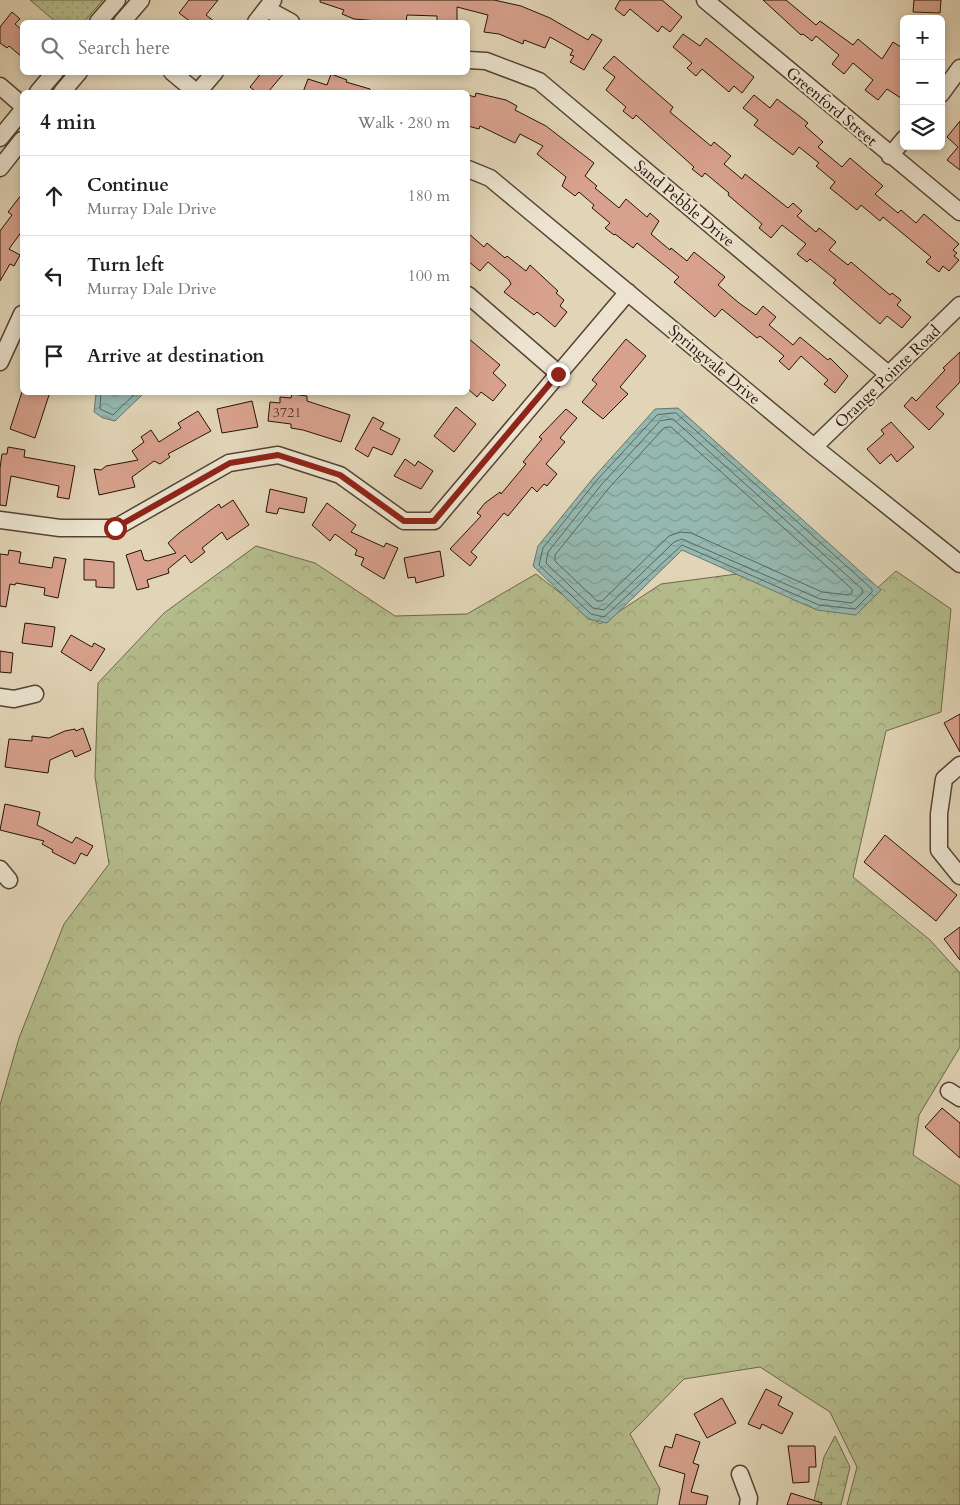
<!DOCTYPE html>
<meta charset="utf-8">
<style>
:root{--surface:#fff;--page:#f6f6f6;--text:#202124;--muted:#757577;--line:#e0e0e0}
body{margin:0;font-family:Cardo,serif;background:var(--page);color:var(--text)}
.controls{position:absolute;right:15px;top:15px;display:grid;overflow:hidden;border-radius:8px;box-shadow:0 2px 8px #0003}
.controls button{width:45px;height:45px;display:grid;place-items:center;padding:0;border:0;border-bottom:1px solid var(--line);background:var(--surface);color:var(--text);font:25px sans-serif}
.stop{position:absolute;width:15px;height:15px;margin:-11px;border:4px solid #8f2418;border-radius:50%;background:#fff}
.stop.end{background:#8f2418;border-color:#fff;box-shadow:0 1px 5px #0008}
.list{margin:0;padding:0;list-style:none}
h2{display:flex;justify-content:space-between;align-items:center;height:65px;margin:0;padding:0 20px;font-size:21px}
h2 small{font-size:16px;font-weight:400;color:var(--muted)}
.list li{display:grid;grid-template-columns:32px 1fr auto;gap:15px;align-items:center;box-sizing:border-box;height:80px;padding:0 20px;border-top:1px solid var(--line)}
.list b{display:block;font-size:19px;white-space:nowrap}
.list p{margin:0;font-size:16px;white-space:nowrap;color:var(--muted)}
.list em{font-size:16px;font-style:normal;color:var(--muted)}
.icon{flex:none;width:28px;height:28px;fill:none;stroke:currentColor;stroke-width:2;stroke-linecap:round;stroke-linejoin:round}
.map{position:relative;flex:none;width:960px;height:1505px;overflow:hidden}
.search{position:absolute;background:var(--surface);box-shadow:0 2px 8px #0003;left:20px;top:20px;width:450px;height:55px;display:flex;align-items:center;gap:12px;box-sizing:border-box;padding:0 18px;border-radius:8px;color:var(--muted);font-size:19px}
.panel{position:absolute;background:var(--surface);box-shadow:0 2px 8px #0003;left:20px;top:90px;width:450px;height:305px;border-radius:8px}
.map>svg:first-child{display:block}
.forest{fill:url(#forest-crowns);stroke:#6c684a}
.wetland{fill:url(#wetland-marsh);stroke:#6c684a}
.park{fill:url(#park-dots);stroke:#6c684a}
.water{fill:url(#water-waves);stroke:#68766d}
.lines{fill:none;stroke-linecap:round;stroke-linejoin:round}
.shore{stroke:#5c655c;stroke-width:1}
.building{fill:#d8a18d;stroke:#241208}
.minor-casing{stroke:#544334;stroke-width:19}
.minor{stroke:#ece4d0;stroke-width:16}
.route{stroke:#8f2418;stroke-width:6}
.labels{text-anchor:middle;stroke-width:4.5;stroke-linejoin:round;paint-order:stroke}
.number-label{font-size:14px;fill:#513629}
.street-label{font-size:16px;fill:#241208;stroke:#ece4d0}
</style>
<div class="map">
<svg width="960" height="1505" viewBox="0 0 960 1505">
<defs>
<pattern id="forest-crowns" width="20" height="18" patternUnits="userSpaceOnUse" patternTransform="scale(1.25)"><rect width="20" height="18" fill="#b5bd8d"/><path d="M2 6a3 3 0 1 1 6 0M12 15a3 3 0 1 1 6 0" fill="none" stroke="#9ca178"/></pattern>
<pattern id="wetland-marsh" width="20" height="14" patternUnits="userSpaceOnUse" patternTransform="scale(1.25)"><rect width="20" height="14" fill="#b5bd8d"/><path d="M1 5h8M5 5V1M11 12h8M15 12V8" fill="none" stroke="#9ca178"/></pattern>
<pattern id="park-dots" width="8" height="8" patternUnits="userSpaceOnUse" patternTransform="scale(1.25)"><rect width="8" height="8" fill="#b5bd8d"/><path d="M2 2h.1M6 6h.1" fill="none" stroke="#9ca178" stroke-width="1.8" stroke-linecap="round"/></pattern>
<pattern id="water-waves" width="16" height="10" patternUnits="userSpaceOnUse" patternTransform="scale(1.25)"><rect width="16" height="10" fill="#95b8b0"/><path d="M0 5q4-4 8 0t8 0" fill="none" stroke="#809d96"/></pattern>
</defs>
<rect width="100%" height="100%" fill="#e2d5b7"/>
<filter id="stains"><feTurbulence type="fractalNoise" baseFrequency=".004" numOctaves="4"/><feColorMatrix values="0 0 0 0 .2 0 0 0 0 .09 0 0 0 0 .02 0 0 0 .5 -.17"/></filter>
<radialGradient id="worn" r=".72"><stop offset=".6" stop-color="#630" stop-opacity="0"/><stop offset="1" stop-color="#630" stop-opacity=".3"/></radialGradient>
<path class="forest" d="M 256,546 L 315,563 L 395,616 L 467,614 L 536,574 L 600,624 L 661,584 L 737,574 L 851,612 L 896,571 L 951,609 L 941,712 L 886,731 L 853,877 L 930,940 L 960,973 L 960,1047 L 919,1115 L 913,1155 L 960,1186 L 960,1505 L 847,1505 L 857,1467 L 830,1412 L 760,1367 L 684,1379 L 630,1434 L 660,1489 L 657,1505 L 0,1505 L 0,1105 L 19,1038 L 64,924 L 109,864 L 95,777 L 98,683 L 164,613 Z"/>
<path class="wetland" d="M 835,1436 L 850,1467 L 841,1505 L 813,1505 L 824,1457 Z"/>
<path class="park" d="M 30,0 L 103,0 L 84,22 L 56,22 Z"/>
<path class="water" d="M 96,393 L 96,392 L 144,393 L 115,421 L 103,418 L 94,412 Z
M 678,408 L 881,590 L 856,615 L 817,610 L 682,550 L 607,623 L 588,619 L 533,566 L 538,546 L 594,477 L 655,409 Z"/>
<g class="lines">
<path class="shore" d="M 101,392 L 100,409 L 113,415 L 137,392
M 676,413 L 872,589 L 872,592 L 855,609 L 819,605 L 682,545 L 604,617 L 591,614 L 539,565 L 543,548 L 597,480 L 657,415 Z
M 673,419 L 862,589 L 863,593 L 852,603 L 820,599 L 682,539 L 674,542 L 604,610 L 593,608 L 546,563 L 548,552 L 602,484 L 660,421 Z
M 671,427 L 852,589 L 852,593 L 849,595 L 822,592 L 691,533 L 680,532 L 669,536 L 602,601 L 597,601 L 555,561 L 555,555 L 608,489 L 664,428 Z"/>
</g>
<path class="building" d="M 189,0 L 218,0 L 206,15 L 215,22 L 191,22 L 179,13 Z
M 320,0 L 494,0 L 521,6 L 550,18 L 588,40 L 592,34 L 602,40 L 584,70 L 570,62 L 574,56 L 570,55 L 573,50 L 550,37 L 545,48 L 524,40 L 523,44 L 499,34 L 484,32 L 488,15 L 457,7 L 457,22 L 437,22 L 437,16 L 407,15 L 406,22 L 390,22 L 354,19 L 342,14 L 344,10 L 320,2 Z
M 620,0 L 662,0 L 682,17 L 670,32 L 662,26 L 658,32 L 630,9 L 624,16 L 615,9 Z
M 763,0 L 786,0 L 816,25 L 820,21 L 853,45 L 858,39 L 882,59 L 893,42 L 904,49 L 904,100 L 887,89 L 878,100 L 865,90 L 873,80 L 853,63 L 844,74 L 832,64 L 839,55 L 816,36 L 812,41 L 803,34 L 801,35 Z
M 914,0 L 941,0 L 940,13 L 913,12 Z
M 12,12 L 20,19 L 15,24 L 22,30 L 22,57 L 9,46 L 7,48 L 0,43 L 0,27 Z
M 683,34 L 700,46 L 706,38 L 754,77 L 742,93 L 734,86 L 729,92 L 702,69 L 696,76 L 687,68 L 692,63 L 673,47 Z
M 614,56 L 673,107 L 670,112 L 711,146 L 714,142 L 731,156 L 724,164 L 742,179 L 745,174 L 788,208 L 793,203 L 802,211 L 797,216 L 816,232 L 819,228 L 836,242 L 829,250 L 848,265 L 851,262 L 890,295 L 892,293 L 901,300 L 897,305 L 911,317 L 902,328 L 887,316 L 880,324 L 833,283 L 836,280 L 810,259 L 807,262 L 797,254 L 806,244 L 782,225 L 771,238 L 759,228 L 762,224 L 728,195 L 729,193 L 705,173 L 702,177 L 692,169 L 694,167 L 636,115 L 633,119 L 623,111 L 626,107 L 606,90 L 615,77 L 603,68 Z
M 262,72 L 285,72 L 268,92 L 256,92 L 250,87 Z
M 331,74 L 347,80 L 346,82 L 370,89 L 370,92 L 303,92 L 308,79 L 327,85 Z
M 476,93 L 506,100 L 517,106 L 515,110 L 546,126 L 594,163 L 585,176 L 597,186 L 595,188 L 619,208 L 626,199 L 647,217 L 650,213 L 659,221 L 651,234 L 670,250 L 671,248 L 687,261 L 694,252 L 725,277 L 718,285 L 739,303 L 756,315 L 763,306 L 776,317 L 769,325 L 793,345 L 800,337 L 828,360 L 830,358 L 848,376 L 835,393 L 824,384 L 828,380 L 801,356 L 789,370 L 779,361 L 784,356 L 760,336 L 757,338 L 722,309 L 715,317 L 674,282 L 679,277 L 637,243 L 633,248 L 615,234 L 614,235 L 605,228 L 610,223 L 592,208 L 594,205 L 579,192 L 575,196 L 562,186 L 566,177 L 537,154 L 543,146 L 520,134 L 515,143 L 480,126 L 479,129 L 468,126 L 468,95 L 475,97 Z
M 754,95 L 770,108 L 777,99 L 798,115 L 808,123 L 805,126 L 823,142 L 818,147 L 842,167 L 850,158 L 883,186 L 875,194 L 898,213 L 901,210 L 916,223 L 924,214 L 959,244 L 953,250 L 957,253 L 954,256 L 959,260 L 949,271 L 943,266 L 939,272 L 926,262 L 931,257 L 883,217 L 880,221 L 861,205 L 857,210 L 830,188 L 835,182 L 816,166 L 819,163 L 799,147 L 793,155 L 754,125 L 758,120 L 743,108 Z
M 960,121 L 960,170 L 947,160 L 958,147 L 947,137 Z
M 22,194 L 22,231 L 9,249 L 20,255 L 14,266 L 10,264 L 0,281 L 0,231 L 12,215 L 8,212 Z
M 468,233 L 484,247 L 487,243 L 505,258 L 507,256 L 526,271 L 530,265 L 558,291 L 556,293 L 564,300 L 560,306 L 567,312 L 555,327 L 537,312 L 534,315 L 504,292 L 511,284 L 509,280 L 488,262 L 480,271 L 468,261 Z
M 468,338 L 500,365 L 493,373 L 506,385 L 493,401 L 481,392 L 477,397 L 468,389 Z
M 626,339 L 646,356 L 620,387 L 628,394 L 603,419 L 582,402 L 597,384 L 592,380 Z
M 960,352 L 960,382 L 936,407 L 944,414 L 929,430 L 904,406 L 912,397 L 916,401 L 945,370 L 943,368 Z
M 22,392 L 50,392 L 35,438 L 10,429 Z
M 292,394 L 307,396 L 307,401 L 350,415 L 341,442 L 303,430 L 291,428 L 291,424 L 268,421 L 270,402 L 280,403 L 280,397 L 291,398 Z
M 252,401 L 258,427 L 222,433 L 217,409 Z
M 456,407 L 476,424 L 454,452 L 434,436 Z
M 566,409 L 577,418 L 560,438 L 565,442 L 546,464 L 557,474 L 547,486 L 544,484 L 537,492 L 532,487 L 508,516 L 504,513 L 471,552 L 477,557 L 470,566 L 450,549 L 481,516 L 477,513 L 485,503 L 500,492 L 501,494 L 526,464 L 523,462 L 542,439 L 539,437 Z
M 198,411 L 211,431 L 168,454 L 170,457 L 160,464 L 154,461 L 132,477 L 135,487 L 99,495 L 94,469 L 101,470 L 106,466 L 138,460 L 132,451 L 144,442 L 141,437 L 151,430 L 159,442 L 181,428 L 178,423 Z
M 373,417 L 384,423 L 380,429 L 400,439 L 392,455 L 373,447 L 368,457 L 355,449 Z
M 891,422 L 914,447 L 897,462 L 891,454 L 880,464 L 867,449 L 884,434 L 881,430 Z
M 8,447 L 25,450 L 24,457 L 75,466 L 69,499 L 57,497 L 59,486 L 11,476 L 6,506 L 0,505 L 0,468 L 2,454 L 7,454 Z
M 405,459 L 415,466 L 418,461 L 433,471 L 421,489 L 394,476 Z
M 270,489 L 307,498 L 304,513 L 279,508 L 277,514 L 266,512 Z
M 233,500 L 249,525 L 227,540 L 222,532 L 202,548 L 205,552 L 191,563 L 185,555 L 168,569 L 169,573 L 147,580 L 149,587 L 137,590 L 126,555 L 141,550 L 144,560 L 148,561 L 176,553 L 168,543 L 179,533 L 219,504 L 221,508 Z
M 327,503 L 356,525 L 351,532 L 384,547 L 386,543 L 398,548 L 384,579 L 361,565 L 364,558 L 355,555 L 357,550 L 335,534 L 330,541 L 312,525 Z
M 9,550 L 21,552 L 19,563 L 52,568 L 54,557 L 66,559 L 58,598 L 44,595 L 45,588 L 16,583 L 15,585 L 10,584 L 6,607 L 0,606 L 0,554 L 8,555 Z
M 440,551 L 444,576 L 416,583 L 415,577 L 408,578 L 404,558 Z
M 84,559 L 114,562 L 114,588 L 96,587 L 96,580 L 84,580 Z
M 25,623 L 55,627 L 52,647 L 22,643 Z
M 71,635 L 92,647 L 94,643 L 105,649 L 91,671 L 61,652 Z
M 0,651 L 13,653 L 11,673 L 0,672 Z
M 960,714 L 960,752 L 944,723 Z
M 83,728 L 91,750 L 75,757 L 72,750 L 50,760 L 48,773 L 5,767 L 9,739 L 32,741 L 32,736 L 49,738 L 65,731 L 75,729 L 76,731 Z
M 5,804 L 40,812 L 37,825 L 72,843 L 76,837 L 93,846 L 87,856 L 81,853 L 75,864 L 52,852 L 53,850 L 42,844 L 44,841 L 0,830 Z
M 885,835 L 957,895 L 936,921 L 864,862 Z
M 960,927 L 960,960 L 944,939 Z
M 942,1108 L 960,1123 L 960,1158 L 925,1127 Z
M 766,1389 L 782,1397 L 778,1405 L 793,1413 L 782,1434 L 762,1424 L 760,1429 L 748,1424 Z
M 722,1398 L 736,1423 L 707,1438 L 694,1414 Z
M 676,1434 L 700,1442 L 693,1463 L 699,1465 L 691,1492 L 708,1496 L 706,1505 L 679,1505 L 685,1474 L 659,1466 L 665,1446 L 672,1448 Z
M 788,1446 L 815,1446 L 816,1467 L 809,1467 L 809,1482 L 793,1483 Z
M 791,1493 L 822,1503 L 821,1505 L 787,1505 Z"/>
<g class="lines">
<g class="minor-casing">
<path id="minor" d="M 705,0 L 960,212
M 267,9 L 291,22
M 98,22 L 117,0
M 122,22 L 141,0
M 256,22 L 273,0
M 468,60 L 486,61 L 539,81 L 888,374
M 172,72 L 196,92
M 0,86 L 22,105
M 38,92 L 55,72
M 62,92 L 79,72
M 198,92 L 215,72
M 941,94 L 960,68
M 0,138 L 22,111
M 890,156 L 904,139
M 0,168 L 22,140
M 468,169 L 490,178 L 502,188 L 814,447 L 960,564
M 468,295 L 558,373
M 0,362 L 22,314
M 814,447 L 960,305
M 0,520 L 60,528 L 115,528 L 229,463 L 278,455 L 340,475 L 404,521 L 434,521 L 628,292
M 0,697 L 14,699 L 35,694
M 960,765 L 944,779 L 939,814 L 939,850 L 960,876
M 0,869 L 9,880
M 949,1091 L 960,1098
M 740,1474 L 749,1498 L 748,1505"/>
</g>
<use href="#minor" class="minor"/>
</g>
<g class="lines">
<path class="route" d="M 115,528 L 230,463 L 278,455 L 340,475 L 404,521 L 434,521 L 558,374"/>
</g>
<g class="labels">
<g class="number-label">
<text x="287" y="417">3721</text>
</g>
<g class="street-label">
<text transform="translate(832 106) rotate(40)" y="6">Greenford Street</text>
<text transform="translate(685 203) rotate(40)" y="6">Sand Pebble Drive</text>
<text transform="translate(715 364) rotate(40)" y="6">Springvale Drive</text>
<text transform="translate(887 376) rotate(-44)" y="6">Orange Pointe Road</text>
</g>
</g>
<rect width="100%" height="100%" filter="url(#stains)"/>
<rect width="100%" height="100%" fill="url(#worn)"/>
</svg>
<div class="controls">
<button>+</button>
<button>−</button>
<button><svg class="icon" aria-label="layers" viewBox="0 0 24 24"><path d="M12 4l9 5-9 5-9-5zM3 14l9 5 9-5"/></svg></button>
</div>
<div class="stop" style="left:115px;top:528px"></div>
<div class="stop end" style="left:558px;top:374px"></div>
<div class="search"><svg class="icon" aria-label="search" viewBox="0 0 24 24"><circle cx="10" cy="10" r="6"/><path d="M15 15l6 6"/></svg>Search here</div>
<section class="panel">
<h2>4 min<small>Walk · 280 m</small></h2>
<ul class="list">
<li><svg class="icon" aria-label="ahead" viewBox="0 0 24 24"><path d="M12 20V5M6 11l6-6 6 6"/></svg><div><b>Continue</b><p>Murray Dale Drive</p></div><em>180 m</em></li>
<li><svg class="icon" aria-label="left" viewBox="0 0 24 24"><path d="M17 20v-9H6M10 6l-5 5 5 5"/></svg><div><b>Turn left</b><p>Murray Dale Drive</p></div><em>100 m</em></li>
<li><svg class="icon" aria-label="arrive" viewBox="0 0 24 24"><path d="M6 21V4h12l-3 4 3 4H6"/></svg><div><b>Arrive at destination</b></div></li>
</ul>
</section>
</div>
